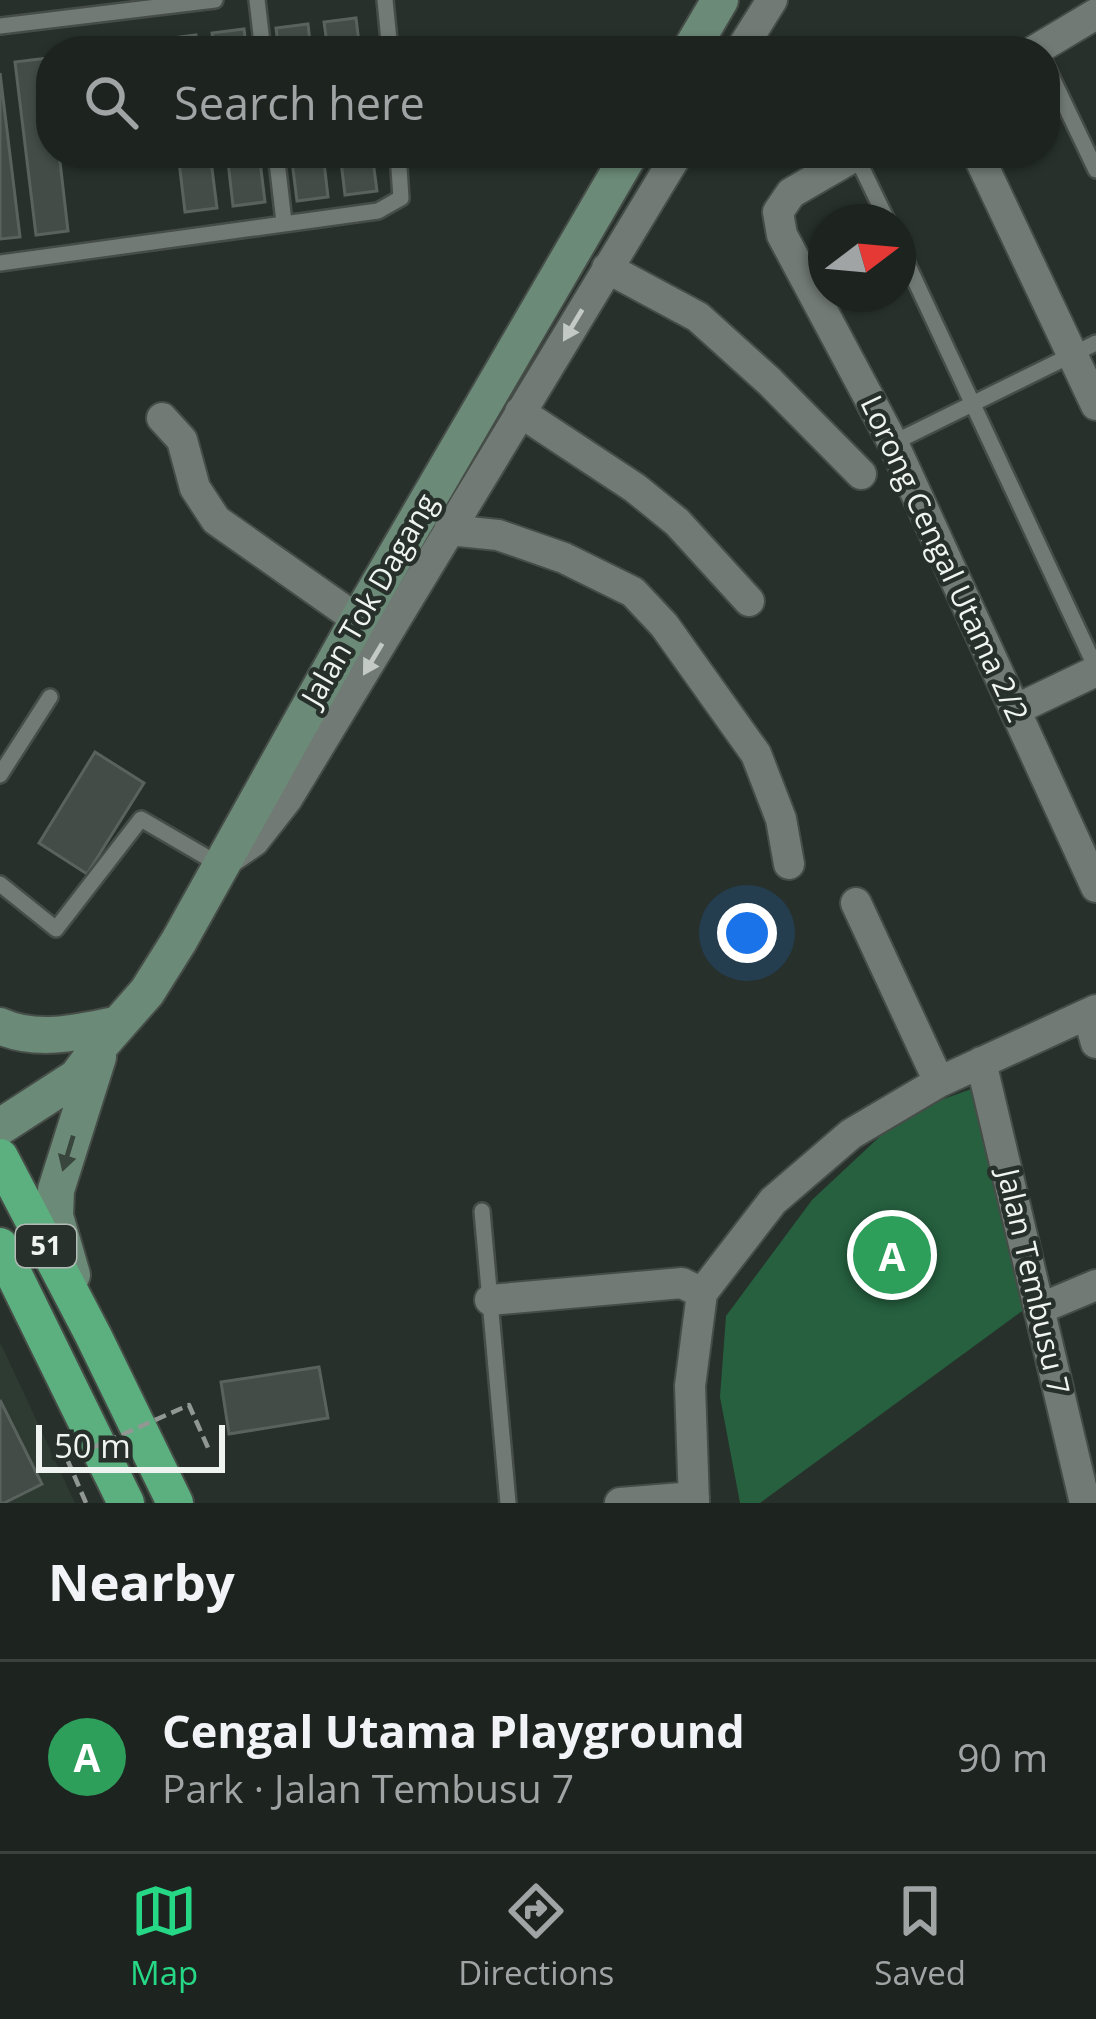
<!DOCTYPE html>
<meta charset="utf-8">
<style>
:root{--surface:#1d2420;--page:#2a302d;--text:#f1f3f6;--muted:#a0a4a5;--line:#3b413e;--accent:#26d886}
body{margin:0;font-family:"Open Sans",sans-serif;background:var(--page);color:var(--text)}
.compass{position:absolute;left:808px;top:204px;width:108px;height:108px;border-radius:50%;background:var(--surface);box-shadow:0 3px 9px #0004;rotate:74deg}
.scale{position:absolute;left:36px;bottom:30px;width:189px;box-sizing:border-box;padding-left:12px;border:6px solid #eff4f0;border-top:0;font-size:33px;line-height:42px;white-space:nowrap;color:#eff4f0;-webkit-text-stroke:9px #27302a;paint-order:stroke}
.you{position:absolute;left:747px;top:933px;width:42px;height:42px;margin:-30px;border:9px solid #fff;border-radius:50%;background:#1a73e8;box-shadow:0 0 0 18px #1a73e833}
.badge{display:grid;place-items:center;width:78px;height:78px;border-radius:50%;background:var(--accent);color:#fff;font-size:39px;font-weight:700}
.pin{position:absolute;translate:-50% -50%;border:6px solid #fff;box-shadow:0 3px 12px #0006}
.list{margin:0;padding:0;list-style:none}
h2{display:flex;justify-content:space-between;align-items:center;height:156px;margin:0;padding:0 48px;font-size:51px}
h2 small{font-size:39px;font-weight:400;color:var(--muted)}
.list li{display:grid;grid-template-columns:78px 1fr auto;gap:36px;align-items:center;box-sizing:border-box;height:192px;padding:0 48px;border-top:3px solid var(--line)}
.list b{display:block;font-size:45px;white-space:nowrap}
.list p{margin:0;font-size:39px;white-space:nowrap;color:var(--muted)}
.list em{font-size:39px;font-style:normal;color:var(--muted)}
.icon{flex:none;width:66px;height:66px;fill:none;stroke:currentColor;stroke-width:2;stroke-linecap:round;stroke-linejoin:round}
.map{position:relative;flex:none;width:1096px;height:1503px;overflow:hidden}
.search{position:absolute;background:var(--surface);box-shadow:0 3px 9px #0004;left:36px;right:36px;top:36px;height:132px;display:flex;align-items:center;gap:30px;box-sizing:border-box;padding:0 42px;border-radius:48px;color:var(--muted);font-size:45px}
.sheet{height:348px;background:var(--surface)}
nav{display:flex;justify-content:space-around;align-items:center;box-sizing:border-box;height:168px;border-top:3px solid var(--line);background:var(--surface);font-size:33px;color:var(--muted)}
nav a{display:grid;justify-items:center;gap:6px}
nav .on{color:var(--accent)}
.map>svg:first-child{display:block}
.built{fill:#2d3b32}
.green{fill:#26603f}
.building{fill:#434c46;stroke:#59625c;stroke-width:3}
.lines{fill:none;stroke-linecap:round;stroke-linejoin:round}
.lane-casing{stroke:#464d48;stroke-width:20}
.street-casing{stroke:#464d48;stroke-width:34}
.secondary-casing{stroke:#464d48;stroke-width:40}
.highway-casing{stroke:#464d48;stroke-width:40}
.lane{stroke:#717a74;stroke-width:15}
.street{stroke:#717a74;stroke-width:30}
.secondary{stroke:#6b8a77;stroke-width:36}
.highway{stroke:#5caf7e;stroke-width:36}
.path-bridge{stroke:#919893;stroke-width:4.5;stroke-dasharray:12 6;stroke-linecap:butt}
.oneway{fill:#c3c9c5}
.oneway2{fill:#38463d}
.labels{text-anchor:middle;stroke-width:9;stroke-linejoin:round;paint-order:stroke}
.shield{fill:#27302a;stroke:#b3b9b5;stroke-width:3}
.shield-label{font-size:27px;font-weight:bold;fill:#eff4f0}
.street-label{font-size:30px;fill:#eff4f0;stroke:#27302a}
</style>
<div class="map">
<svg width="1096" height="1503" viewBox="0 0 1096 1503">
<rect width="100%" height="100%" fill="#27302a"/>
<path class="built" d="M 0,1342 L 75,1503 L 0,1503 Z"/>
<path class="green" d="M 974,1088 L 1025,1309 L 760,1503 L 740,1503 L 720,1397 L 726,1316 L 812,1200 L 891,1126 L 938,1101 Z"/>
<path class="building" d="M 356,18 L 360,51 L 328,51 L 324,22 Z
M 308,24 L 311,51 L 279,51 L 276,28 Z
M 244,29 L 247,51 L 215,51 L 212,33 Z
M 196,35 L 198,51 L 165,51 L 164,39 Z
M 48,58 L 51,87 L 51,153 L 59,153 L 68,231 L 36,235 L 15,62 Z
M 0,73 L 20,237 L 0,239 Z
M 178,153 L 210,153 L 217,208 L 185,212 Z
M 227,153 L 259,153 L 265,202 L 233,206 Z
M 291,153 L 323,153 L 328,197 L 297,201 Z
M 340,153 L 372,153 L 377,191 L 345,195 Z
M 95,752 L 144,783 L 87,874 L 39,843 Z
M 319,1367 L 328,1418 L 229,1434 L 221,1382 Z
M 0,1400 L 42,1484 L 4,1503 L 0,1503 Z"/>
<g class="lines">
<g class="lane-casing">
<path id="lane" d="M 257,0 L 263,51
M 385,0 L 390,51
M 0,26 L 215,0
M 1045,63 L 1096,170
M 276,153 L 284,222
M 856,156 L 888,222
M 898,244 L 1096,668
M 0,263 L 378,211 L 401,198 L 398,153
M 893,443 L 1096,343
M 0,775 L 50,697
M 0,884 L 56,929 L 141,819 L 220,865
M 482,1211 L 508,1503"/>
</g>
<g class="street-casing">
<path id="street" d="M 740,51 L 772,0
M 1034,51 L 1096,14
M 860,153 L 791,193 L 778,212 L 782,235 L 893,443 L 1096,887
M 977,153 L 1096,405
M 607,268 L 698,317 L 769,381 L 861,474
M 520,412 L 635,488 L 677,522 L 749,601
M 162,418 L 182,440 L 195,488 L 216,520 L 358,620
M 449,530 L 498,535 L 564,558 L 633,592 L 664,625 L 756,754 L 781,819 L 789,864
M 1015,710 L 1096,671
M 228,859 L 254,841 L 287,799 L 678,153
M 856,903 L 939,1082
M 1088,1014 L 1096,1043
M 981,1062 L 1085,1503
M 490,1300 L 682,1283 L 702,1293
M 1039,1309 L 1096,1285
M 620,1503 L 694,1497
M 694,1503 L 690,1386 L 702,1293 L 773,1201 L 851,1134 L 939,1082 L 1096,1010"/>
</g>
<g class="secondary-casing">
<path id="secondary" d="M 690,51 L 720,0
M 0,1026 C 37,1043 81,1032 119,1024
M 0,1127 L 77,1077 L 103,1042 L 147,992 L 179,941 L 358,620 L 630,153
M 72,1275 L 55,1216 L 56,1190 L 98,1057"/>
</g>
<g class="highway-casing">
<path id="highway" d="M 0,1157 L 93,1335 L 175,1503
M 0,1246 L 126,1503"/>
</g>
<use href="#lane" class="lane"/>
<use href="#street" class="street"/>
<use href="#secondary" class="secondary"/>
<use href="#highway" class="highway"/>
<path class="path-bridge" d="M 86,1503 L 67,1459 L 189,1405 L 209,1450"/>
</g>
<defs><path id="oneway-solid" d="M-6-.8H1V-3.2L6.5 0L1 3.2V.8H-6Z" transform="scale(3)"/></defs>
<g class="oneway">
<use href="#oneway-solid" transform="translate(573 325) rotate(121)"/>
<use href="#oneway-solid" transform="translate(373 659) rotate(121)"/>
</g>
<use class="oneway2" href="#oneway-solid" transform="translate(68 1153) rotate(107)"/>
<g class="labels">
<rect class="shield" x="16" y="1225" width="60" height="42" rx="9"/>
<g class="shield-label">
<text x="46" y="1255">51</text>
</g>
<g class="street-label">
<text transform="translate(944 559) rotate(65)" y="10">Lorong Cengal Utama 2/2</text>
<text transform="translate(370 600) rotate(-60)" y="10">Jalan Tok Dagang</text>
<text transform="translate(1033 1282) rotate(77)" y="10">Jalan Tembusu 7</text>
</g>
</g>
</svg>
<svg class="compass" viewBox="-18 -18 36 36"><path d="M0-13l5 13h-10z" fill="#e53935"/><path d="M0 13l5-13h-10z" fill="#a0a4a5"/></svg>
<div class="scale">50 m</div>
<div class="you"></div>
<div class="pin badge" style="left:892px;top:1255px;background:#2e9e5b">A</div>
<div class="search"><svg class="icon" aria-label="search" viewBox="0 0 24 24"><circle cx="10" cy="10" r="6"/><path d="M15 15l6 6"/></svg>Search here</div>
</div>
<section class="sheet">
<h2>Nearby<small></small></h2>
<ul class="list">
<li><span class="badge" style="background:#2e9e5b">A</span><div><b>Cengal Utama Playground</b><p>Park · Jalan Tembusu 7</p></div><em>90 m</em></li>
</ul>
</section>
<nav>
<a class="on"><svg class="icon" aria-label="map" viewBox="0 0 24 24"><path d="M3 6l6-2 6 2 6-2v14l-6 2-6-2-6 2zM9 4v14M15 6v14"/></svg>Map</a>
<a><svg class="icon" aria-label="directions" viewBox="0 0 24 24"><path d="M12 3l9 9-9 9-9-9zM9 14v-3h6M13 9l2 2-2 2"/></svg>Directions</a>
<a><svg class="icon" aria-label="saved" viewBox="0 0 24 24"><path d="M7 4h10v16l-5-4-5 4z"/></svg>Saved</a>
</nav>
